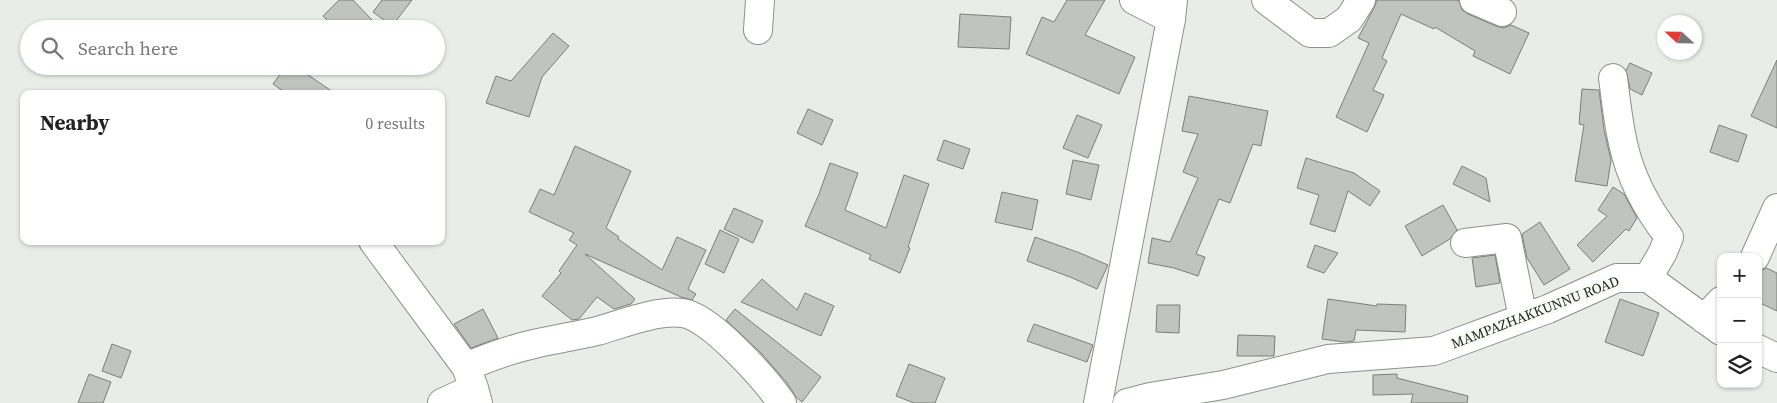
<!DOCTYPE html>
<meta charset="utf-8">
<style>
:root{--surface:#fff;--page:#f6f6f6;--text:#222;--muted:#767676;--line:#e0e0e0}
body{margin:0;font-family:"Source Serif 4",serif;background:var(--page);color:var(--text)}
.controls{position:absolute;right:15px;bottom:15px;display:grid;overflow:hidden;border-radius:10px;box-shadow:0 1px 4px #0004}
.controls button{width:45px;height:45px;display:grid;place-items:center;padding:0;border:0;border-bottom:1px solid var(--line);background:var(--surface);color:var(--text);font:25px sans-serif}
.compass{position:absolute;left:1657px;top:15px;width:45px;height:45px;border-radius:50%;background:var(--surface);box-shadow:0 1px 4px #0004;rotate:292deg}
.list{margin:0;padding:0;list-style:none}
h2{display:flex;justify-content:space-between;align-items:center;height:65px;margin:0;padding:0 20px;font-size:21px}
h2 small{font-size:16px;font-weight:400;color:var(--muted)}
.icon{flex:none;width:28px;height:28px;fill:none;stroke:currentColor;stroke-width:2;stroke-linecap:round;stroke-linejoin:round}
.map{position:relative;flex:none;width:1777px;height:403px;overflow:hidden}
.search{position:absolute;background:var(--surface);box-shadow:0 1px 4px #0004;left:20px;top:20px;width:425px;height:55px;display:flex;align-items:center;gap:12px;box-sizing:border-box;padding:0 18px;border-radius:28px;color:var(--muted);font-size:19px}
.panel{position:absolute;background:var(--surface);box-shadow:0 1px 4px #0004;left:20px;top:90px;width:425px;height:155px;border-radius:10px}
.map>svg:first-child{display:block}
.building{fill:#c1c4be;stroke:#7d7f79}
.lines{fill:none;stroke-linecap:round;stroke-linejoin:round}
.minor-casing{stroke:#8d908a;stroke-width:30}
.tertiary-casing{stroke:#8d908a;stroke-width:30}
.minor{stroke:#fff;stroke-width:28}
.tertiary{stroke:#fff;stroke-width:28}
.labels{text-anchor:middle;stroke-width:5;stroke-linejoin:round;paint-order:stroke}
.street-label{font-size:14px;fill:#222321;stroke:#f8fbf4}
</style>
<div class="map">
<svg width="1777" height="403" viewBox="0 0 1777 403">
<rect width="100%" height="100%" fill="#eaede7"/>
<path class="building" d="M 339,0 L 353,0 L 372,20 L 363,29 L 336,29 L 323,16 Z
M 382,0 L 412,0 L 392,26 L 373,12 Z
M 1067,0 L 1105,0 L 1085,35 L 1135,57 L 1119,94 L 1026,54 L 1042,17 L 1054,22 Z
M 1377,0 L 1456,0 L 1459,1 L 1462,10 L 1468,14 L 1496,26 L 1503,28 L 1511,25 L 1529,33 L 1510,74 L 1473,56 L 1475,51 L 1435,27 L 1434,29 L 1401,14 L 1382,58 L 1387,61 L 1373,90 L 1384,95 L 1367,132 L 1336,117 L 1369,43 L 1358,38 L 1374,8 Z
M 960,14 L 1011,17 L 1009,49 L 958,47 Z
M 553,33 L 569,46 L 542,77 L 529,117 L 486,103 L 496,76 L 511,81 Z
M 1777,60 L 1777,128 L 1751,116 Z
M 1630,63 L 1652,73 L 1642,95 L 1630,89 L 1626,70 Z
M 286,66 L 295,66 L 336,94 L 287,94 L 273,84 Z
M 1582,89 L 1599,90 L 1604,130 L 1611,160 L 1607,186 L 1575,181 L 1584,125 L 1579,124 Z
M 1189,96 L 1268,111 L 1261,146 L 1253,144 L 1230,203 L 1219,199 L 1196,254 L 1205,257 L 1198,276 L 1174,268 L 1148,263 L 1152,238 L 1170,242 L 1198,178 L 1183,172 L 1198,134 L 1182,131 Z
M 808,109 L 833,120 L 822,145 L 797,133 Z
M 1077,115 L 1102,125 L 1088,158 L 1063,148 Z
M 1719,125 L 1747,135 L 1738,162 L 1710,152 Z
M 944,140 L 970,149 L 963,169 L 937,160 Z
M 575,146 L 631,171 L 606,228 L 619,237 L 618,239 L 662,270 L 677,237 L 706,250 L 688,289 L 696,294 L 692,300 L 681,297 L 585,254 L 635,299 L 631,304 L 614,309 L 597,297 L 579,319 L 572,320 L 542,296 L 561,273 L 559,271 L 577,245 L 569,240 L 574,233 L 529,212 L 540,189 L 554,195 Z
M 1306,158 L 1354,173 L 1380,191 L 1370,206 L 1348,191 L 1335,232 L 1310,224 L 1319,195 L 1297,188 Z
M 1073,160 L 1099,165 L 1091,200 L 1066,194 Z
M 830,163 L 858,173 L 845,210 L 886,228 L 904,175 L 929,184 L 908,247 L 910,248 L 900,273 L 869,259 L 871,255 L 805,226 L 819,194 Z
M 1462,166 L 1486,178 L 1490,202 L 1453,184 Z
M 1613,187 L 1624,194 L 1637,218 L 1629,231 L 1626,229 L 1593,262 L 1577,245 L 1607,216 L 1598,210 Z
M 1002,192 L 1038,200 L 1032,230 L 995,222 Z
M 1443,205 L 1457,230 L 1450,239 L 1422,256 L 1405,226 Z
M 734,208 L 763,221 L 753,243 L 724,229 Z
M 1540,222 L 1570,269 L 1544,285 L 1527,258 L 1522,234 Z
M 720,230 L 739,239 L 724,273 L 705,264 Z
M 1035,237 L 1080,253 L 1108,265 L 1097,289 L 1070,277 L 1027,261 Z
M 1315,245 L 1338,253 L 1324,273 L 1307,267 Z
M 1495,255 L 1500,283 L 1476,287 L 1472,258 Z
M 1766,268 L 1777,273 L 1777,311 L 1758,302 L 1758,272 Z
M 762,279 L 797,310 L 805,293 L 834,306 L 821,336 L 741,302 Z
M 1328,299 L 1377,306 L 1377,304 L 1406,305 L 1405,332 L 1356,330 L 1354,341 L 1345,342 L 1322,339 Z
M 1620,299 L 1659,313 L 1643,356 L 1605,342 Z
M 1157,305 L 1180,305 L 1179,333 L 1156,332 Z
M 483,309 L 498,338 L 471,348 L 454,324 Z
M 735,309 L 821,377 L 802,402 L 796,397 L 787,383 L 762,354 L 726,320 Z
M 1034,324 L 1093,345 L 1087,362 L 1027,341 Z
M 1238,335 L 1275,336 L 1274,356 L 1237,356 Z
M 112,344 L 131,351 L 121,378 L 102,371 Z
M 909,364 L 945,378 L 935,403 L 914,403 L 896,396 Z
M 89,374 L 111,382 L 103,403 L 78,403 Z
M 1397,374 L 1397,378 L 1468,396 L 1467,403 L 1411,403 L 1413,394 L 1373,395 L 1373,375 Z"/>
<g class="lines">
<g class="minor-casing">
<path id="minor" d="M 1134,0 L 1171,19
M 1266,0 L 1310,33 L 1329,33 L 1349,19 L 1361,0
M 1474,0 L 1502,12
M 758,30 L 760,0
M 1613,78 C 1616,100 1618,122 1623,143 C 1630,177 1648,210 1669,237 L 1663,252 L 1648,278
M 373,241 L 466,367
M 1465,243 L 1507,238 L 1523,318
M 1755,257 L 1777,208
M 1704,319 L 1721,301
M 1758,349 L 1777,358
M 474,388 L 466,367 C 487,358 511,349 534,344 C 555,339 576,336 597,331 C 622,324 656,310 682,313 C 709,315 766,380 782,403
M 442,403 L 474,388 L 478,403
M 1127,403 L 1150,397 L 1223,385 L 1328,359 L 1434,351 L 1548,309 L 1617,278 L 1648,278 L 1721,331"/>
</g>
<g class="tertiary-casing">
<path id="tertiary" d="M 1098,403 L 1171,19 L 1173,0"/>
</g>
<use href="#minor" class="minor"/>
<use href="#tertiary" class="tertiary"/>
</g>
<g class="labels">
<g class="street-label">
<text transform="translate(1535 312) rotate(-21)" y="5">MAMPAZHAKKUNNU ROAD</text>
</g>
</g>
</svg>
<div class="controls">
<button>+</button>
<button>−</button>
<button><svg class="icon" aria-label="layers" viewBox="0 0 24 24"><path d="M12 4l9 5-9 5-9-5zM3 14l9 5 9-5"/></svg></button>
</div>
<svg class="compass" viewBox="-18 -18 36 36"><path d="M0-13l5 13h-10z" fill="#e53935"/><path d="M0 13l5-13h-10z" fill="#767676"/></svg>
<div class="search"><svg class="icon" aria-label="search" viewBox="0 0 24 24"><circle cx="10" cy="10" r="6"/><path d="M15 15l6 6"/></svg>Search here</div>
<section class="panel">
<h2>Nearby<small>0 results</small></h2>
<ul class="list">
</ul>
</section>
</div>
